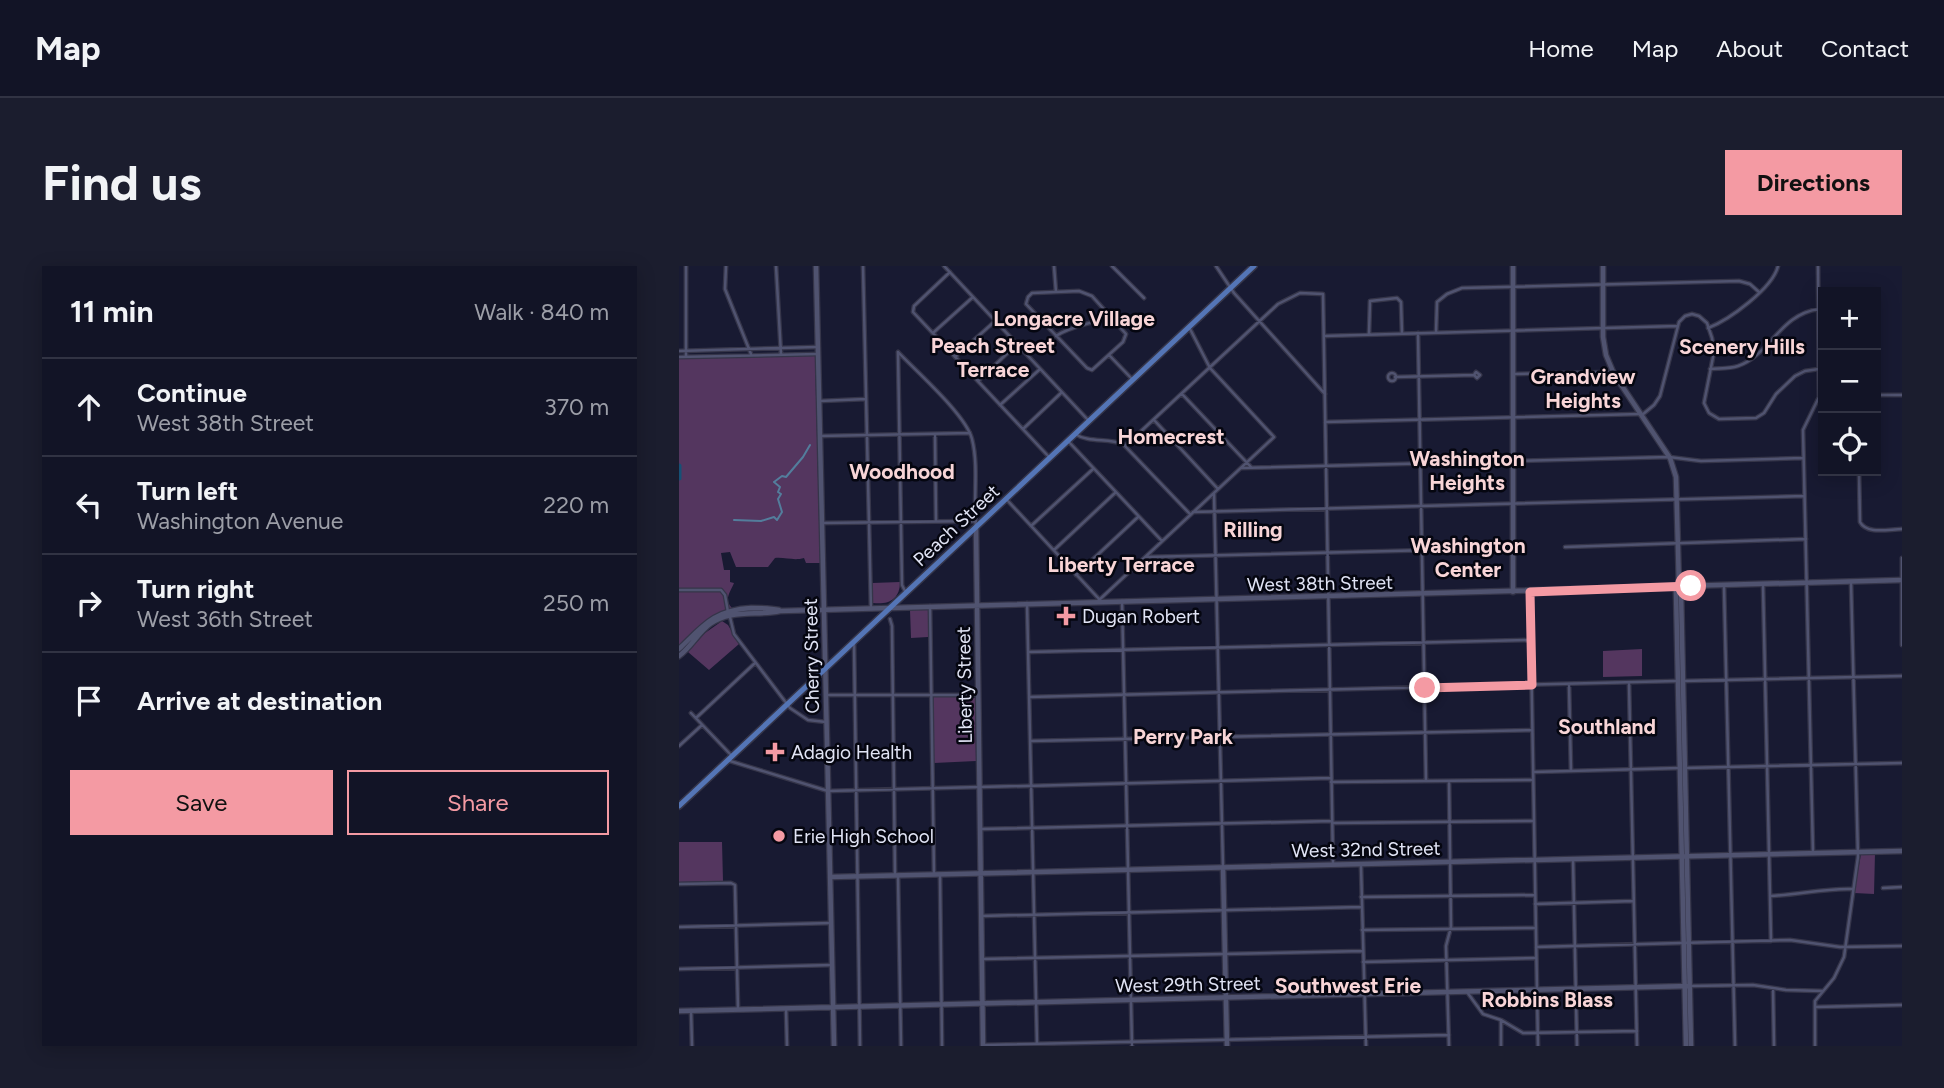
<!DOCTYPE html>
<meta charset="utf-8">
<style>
:root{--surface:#121426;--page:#1b1d2e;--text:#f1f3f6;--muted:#9c9ea7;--line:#313343;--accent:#f49aa3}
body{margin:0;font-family:Figtree,sans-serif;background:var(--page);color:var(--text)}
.controls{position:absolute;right:21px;top:21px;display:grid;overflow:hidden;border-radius:0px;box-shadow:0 4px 18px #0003}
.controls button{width:63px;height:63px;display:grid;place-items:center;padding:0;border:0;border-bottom:2px solid var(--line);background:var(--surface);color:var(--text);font:35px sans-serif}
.stop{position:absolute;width:21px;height:21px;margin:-16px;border:5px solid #f49aa3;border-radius:50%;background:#fff}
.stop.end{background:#f49aa3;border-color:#fff;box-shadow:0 2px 7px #0008}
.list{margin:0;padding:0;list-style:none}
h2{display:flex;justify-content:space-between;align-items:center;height:91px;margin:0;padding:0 28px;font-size:30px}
h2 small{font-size:23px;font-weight:400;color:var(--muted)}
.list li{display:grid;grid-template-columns:46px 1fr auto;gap:21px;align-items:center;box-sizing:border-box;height:98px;padding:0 28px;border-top:2px solid var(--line)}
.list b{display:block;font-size:26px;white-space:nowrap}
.list p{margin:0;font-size:23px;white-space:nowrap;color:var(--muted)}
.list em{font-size:23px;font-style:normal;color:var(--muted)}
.actions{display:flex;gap:14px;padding:21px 28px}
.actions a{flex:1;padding:16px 0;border:2px solid var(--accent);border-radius:0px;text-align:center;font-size:24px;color:var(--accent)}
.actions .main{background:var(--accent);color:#111}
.icon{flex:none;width:38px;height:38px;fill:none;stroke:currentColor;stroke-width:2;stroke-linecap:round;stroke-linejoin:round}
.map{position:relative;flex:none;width:1223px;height:780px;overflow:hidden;border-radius:0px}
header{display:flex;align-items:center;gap:42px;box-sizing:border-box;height:98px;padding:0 35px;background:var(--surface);border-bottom:2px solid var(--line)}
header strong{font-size:33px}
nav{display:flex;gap:38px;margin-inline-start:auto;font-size:24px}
.intro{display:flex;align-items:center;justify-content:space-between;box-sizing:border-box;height:168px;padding:0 42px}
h1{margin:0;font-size:49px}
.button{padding:18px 32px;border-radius:0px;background:var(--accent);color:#111;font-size:24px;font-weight:700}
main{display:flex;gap:42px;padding:0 42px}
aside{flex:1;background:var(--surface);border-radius:0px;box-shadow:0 4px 18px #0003}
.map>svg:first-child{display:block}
.green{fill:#54365f}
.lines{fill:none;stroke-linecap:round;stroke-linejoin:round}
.stream{stroke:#537d9c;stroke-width:2}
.river{stroke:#165176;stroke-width:5}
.street-casing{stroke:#353549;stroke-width:5}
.secondary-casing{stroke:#353549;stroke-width:7}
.primary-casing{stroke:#353549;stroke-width:8}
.street{stroke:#505370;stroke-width:2.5}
.secondary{stroke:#505370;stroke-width:4.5}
.primary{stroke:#5475b6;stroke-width:5}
.route{stroke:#f49aa3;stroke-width:9}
.poi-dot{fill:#f49aa3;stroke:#050610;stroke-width:2.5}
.labels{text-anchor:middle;stroke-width:5;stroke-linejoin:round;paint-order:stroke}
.street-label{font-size:19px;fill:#e1e4f5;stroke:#050610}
.poi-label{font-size:19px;fill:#e1e4f5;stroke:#050610;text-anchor:start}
.neighbourhood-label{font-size:21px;font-weight:bold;fill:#f8d5d7;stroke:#050610}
</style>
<header>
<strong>Map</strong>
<nav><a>Home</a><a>Map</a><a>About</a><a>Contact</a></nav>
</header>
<div class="intro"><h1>Find us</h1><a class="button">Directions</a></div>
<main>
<aside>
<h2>11 min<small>Walk · 840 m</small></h2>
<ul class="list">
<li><svg class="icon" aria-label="ahead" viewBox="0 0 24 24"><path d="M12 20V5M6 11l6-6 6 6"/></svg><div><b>Continue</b><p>West 38th Street</p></div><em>370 m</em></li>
<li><svg class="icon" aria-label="left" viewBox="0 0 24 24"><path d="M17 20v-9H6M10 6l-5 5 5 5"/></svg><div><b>Turn left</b><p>Washington Avenue</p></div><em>220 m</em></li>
<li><svg class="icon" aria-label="right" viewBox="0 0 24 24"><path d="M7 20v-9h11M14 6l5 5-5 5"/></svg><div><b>Turn right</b><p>West 36th Street</p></div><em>250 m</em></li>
<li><svg class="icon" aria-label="arrive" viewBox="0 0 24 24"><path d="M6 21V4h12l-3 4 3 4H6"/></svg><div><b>Arrive at destination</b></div></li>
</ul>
<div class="actions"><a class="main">Save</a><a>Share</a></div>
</aside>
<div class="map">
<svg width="1223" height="780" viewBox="0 0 1223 780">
<rect width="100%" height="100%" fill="#181a32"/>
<path class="green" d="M 136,89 L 141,297 L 127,297 L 125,292 C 115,295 106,291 96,292 L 89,301 L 57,301 L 51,286 L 42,287 L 45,304 L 51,304 L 51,316 L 55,317 C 52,325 44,334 53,342 L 27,354 L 0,379 L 0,92 Z
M 221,316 C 221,333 210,339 194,337 L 193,317 Z
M 245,343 L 249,344 L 249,371 L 232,372 L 231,344 Z
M 43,355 L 49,359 L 60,378 L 30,404 L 9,386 L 26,367 Z
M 963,383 L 963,410 L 924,411 L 924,385 Z
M 254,429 L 296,432 L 297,495 L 255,497 Z
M 0,576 L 43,576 L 44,615 L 0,616 Z
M 1196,587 L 1195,628 L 1175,627 L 1182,588 Z"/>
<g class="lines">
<path class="stream" d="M 55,254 L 82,255 L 95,251 L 98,254 L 103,246 L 99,233 L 102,228 L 99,226 L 101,221 L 95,216 L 103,210 L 107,211 L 124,191 L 131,179"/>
<path class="river" d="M 0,200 L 0,212"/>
<g class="street-casing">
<path id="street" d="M 7,0 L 7,91
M 47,0 L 46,23 L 72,88
M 97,0 L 102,88
M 184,0 L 192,342
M 265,0 L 409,154
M 375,0 L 377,26
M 433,0 L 465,32
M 537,0 L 555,27 L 646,128
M 271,6 L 235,40 L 234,46 L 371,192
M 400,25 L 413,30 L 447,68 L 444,76 L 413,104 L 408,102 L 347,38 L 349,31 L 353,27 Z
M 1029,62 C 1050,54 1094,22 1099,0
M 255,66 L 294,31
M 739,67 L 747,515
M 757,67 L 758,36 L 768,28 L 783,22 L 1060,15 L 1071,18 L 1080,26
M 690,68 L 691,35 L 718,32 L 722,36 L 723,68
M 377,70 C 393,59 412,59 429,50
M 645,70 L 999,60
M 0,85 L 138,81
M 219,86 L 223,319 L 227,327
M 219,86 C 238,106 287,149 293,173 C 300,201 294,233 297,261
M 430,89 L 454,114
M 0,91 L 139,88
M 276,91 L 315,56
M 1031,103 C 1040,102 1050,103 1059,100 C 1091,89 1101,48 1140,43
M709 111a4 4 0 1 1 8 0a4 4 0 1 1-8 0Z
M 836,108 L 934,106
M 716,111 L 795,109 L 798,112 L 801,109 L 797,106 L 795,109
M 299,115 L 337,79
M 503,128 L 572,201
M 1197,129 L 1223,129
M 141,135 L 187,133
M 321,139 L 360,104
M 963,149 L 975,139 L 981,130 L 1000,56 L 1006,50 L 1013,48 L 1020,50 L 1028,57 L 1033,72 L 1035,86 L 1025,137 L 1030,147 L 1040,153 L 1077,152 L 1085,147 L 1097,128 L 1116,110 L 1126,105 L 1140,103
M 475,154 L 539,223
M 646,156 L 961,148
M 344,163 L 382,127
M 256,168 L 257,254
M 396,168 C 410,177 428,172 444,178 L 511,248
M 141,170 L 291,167
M 389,175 L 483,275
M 446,180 L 599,38 L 621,27 L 644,28 L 654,597
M 562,202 L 990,191 L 1022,195 L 1124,192
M 1180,205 L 1181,256 C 1188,269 1210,263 1223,263
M 535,227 L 544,601
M 328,234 L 421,334
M 514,246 L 1125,230
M 143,257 L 297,255
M 352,260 L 414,203
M 886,281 L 1127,273
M 375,284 L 437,226
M 467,291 L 834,282
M 1223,292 L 1223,379
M 397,309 L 459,251
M 1084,319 L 1092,675
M 1045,320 L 1056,780
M 0,324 L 42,324 L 46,329 L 49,346
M 851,326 L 859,780
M 419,335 L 595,171 L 531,102 L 510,61
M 443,335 L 453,780
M 348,337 L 358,778
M 251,340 L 255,608
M 51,351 L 55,368 L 111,442 L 129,454 L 147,456
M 211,353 L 213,360 L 216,608
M 175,376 L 181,780
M 349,386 L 852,374
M 1004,415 L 1223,410
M 950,417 L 958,780
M 890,418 L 892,505
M 148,429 L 299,429
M 350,431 L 997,415
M 12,447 L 53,490
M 17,452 L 76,397
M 351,475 L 853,464
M 0,480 L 23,459
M 51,495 L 149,525 L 652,512
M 1007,502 L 1223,497
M 854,506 L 1001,502
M 652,516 L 854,514
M 653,557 L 854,555
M 301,563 L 653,555
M 1134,587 L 1124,164 L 1140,131 L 1139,0
M 894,593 L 898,780
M 682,600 L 687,780
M 261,608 L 263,780
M 219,609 L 222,780
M 0,618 L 52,617 L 56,619 L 59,743
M 1204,622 L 1223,621
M 1091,630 C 1119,629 1145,622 1173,623
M 682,631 L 856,629
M 856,638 L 954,635
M 302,650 L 682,641
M 0,661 L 152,657
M 683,664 L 855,662
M 857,681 L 1111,674 L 1161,681 L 1223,680
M 303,693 L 684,685
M 684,696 L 856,692
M 0,703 L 153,699
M 1011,720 L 1074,719 L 1107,724 L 1144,725
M 1094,722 L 1095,780
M 788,726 L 804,748 L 822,754 L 844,767 L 958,765
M 1136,741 L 1223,739
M 107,742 L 108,780
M 12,744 L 13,780
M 822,754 L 822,780
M 304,779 L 770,769
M 770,780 L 767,680 L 772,661 L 770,515
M 1136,780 L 1136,735 L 1155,712 L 1165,691 L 1179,591 L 1172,316"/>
</g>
<g class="secondary-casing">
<path id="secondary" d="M 137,0 L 155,780
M 834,0 L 834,326
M 924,0 L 924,71 L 927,89 L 935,108 L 991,192 L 997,211 L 1000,320
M 297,262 L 304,780
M 1000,325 L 997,326 L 1007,780
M 1000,325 L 1002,326 L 1012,780
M 0,383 C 24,360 35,344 72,342 C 81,342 91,342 100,344
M 0,390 C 12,381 19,367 31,358 C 51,343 78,350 101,345 L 1223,314
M 544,601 L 548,780
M 151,611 L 1223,585
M 0,745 L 1011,720"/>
</g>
<g class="primary-casing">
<path id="primary" d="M 0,540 L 575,0"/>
</g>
<use href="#street" class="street"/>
<use href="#secondary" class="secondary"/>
<use href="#primary" class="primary"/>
</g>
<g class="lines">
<path class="route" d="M 746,422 L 853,419 L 851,326 L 1012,320"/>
</g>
<g class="poi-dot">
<path d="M383.5 339.5h7v7h7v7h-7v7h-7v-7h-7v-7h7z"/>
<path d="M92.5 475.5h7v7h7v7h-7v7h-7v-7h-7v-7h7z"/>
<circle cx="100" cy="570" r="7"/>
</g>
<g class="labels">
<g class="street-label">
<text transform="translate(277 259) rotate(-43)" y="7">Peach Street</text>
<text transform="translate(641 317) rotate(-1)" y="7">West 38th Street</text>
<text transform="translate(132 390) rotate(-91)" y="7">Cherry Street</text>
<text transform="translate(285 419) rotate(-91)" y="7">Liberty Street</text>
<text transform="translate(687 583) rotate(-1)" y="7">West 32nd Street</text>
<text transform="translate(509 718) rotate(-1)" y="7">West 29th Street</text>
</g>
<g class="poi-label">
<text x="403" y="357">Dugan Robert</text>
<text x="112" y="493">Adagio Health</text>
<text x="114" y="577">Erie High School</text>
</g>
<g class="neighbourhood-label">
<text x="395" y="60">Longacre Village</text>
<text x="314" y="87">Peach Street<tspan x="314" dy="24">Terrace</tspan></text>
<text x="1063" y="88">Scenery Hills</text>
<text x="904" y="118">Grandview<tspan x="904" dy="24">Heights</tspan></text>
<text x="492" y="178">Homecrest</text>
<text x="788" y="200">Washington<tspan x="788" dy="24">Heights</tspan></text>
<text x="223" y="213">Woodhood</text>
<text x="574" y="271">Rilling</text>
<text x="789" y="287">Washington<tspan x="789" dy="24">Center</tspan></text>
<text x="442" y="306">Liberty Terrace</text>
<text x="928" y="468">Southland</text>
<text x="504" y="478">Perry Park</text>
<text x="669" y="727">Southwest Erie</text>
<text x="868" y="741">Robbins Blass</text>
</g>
</g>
</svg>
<div class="controls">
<button>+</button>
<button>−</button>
<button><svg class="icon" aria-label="locate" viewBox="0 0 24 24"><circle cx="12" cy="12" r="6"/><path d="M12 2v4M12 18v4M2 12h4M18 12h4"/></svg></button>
</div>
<div class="stop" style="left:1012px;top:320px"></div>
<div class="stop end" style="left:746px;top:422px"></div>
</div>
</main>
